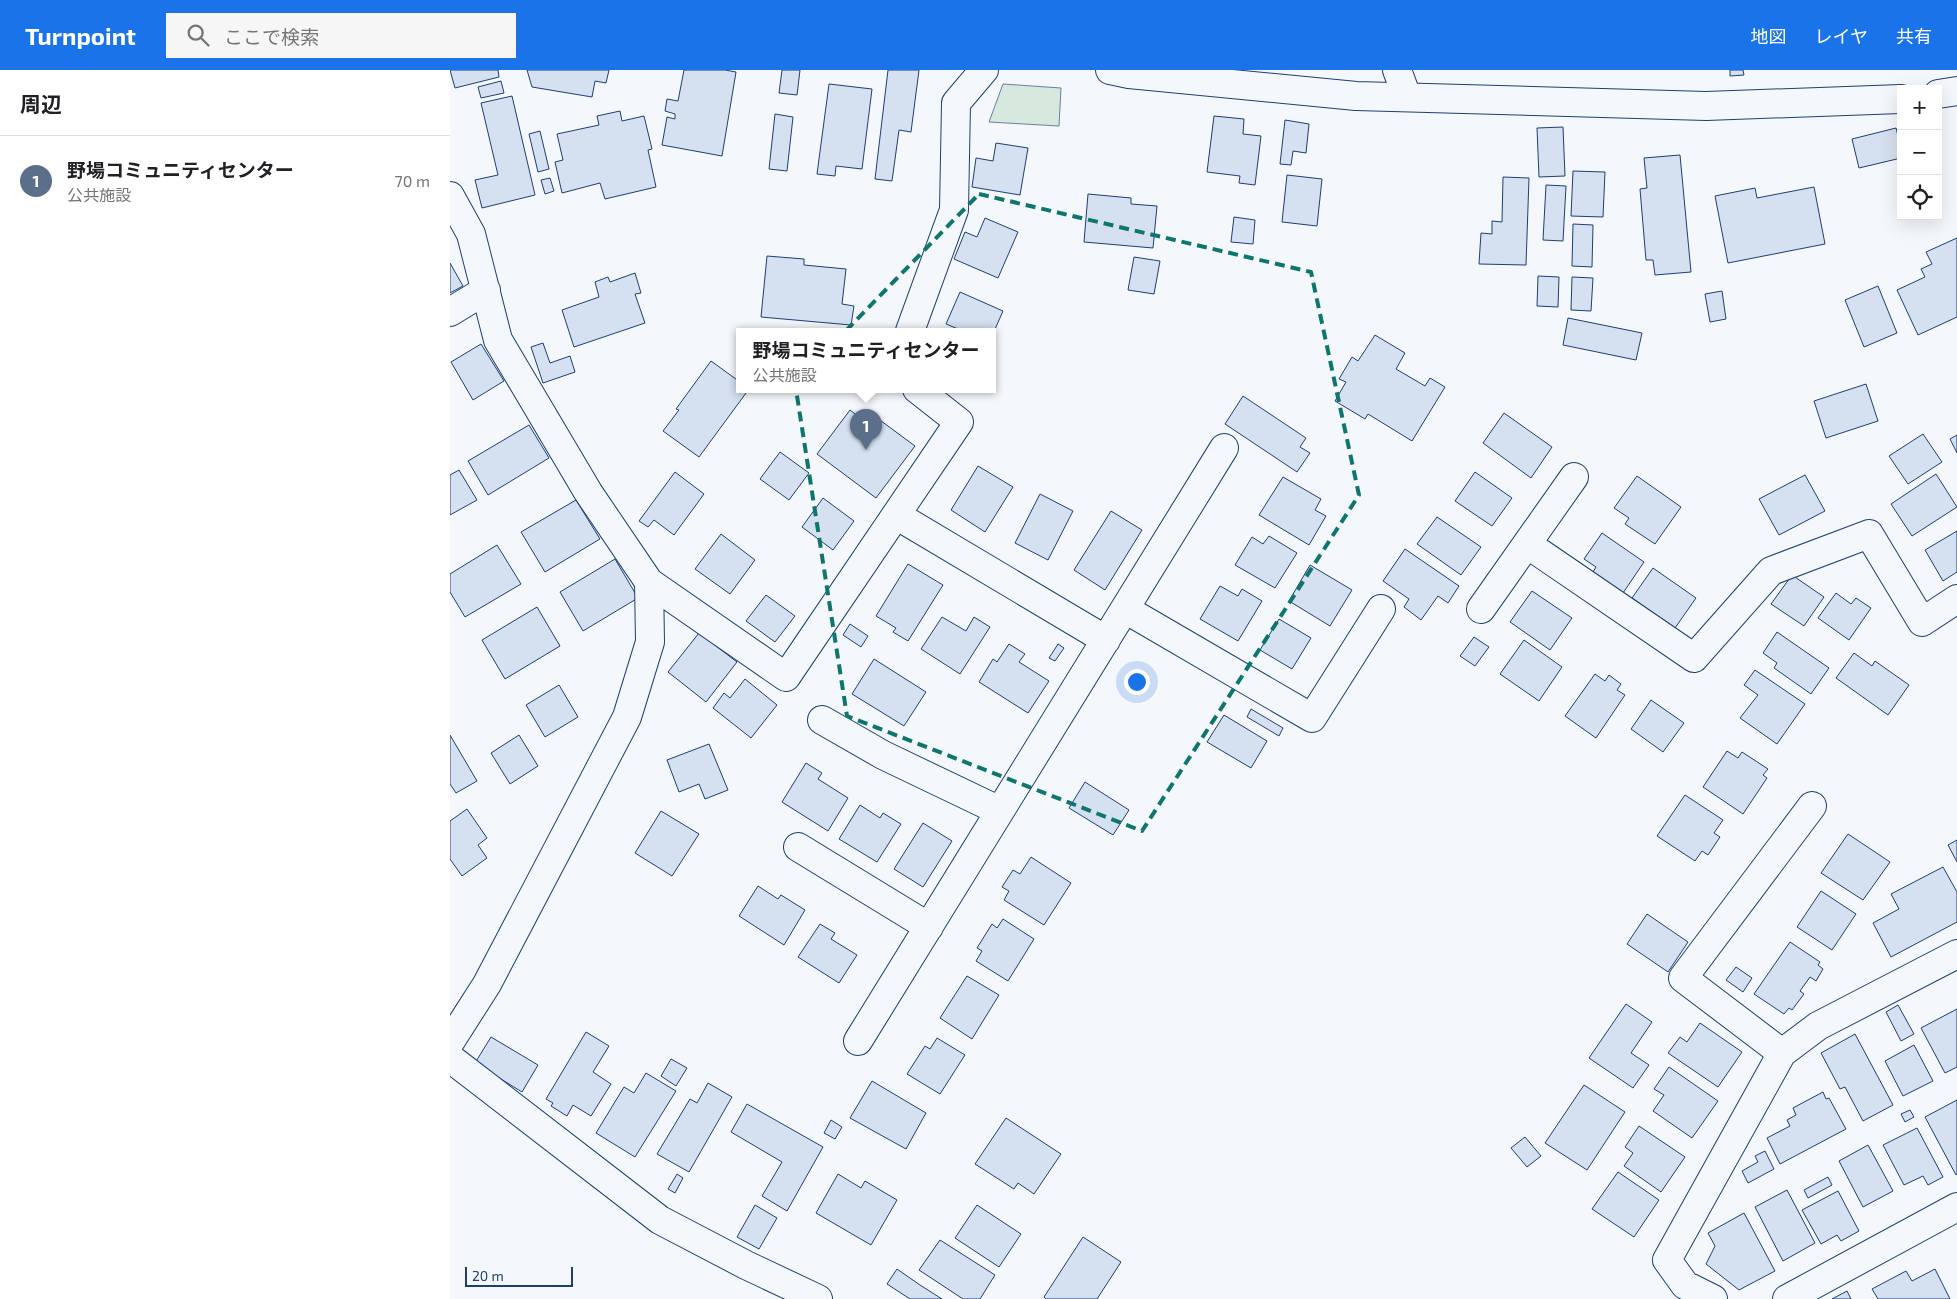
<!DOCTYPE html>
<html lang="ja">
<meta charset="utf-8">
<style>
:root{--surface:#fff;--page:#f6f6f6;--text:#202124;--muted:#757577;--line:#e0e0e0;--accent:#1a73e8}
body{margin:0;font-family:"Exo 2","Noto Sans JP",sans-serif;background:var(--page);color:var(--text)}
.controls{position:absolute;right:15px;top:15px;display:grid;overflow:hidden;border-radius:0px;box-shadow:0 5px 20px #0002}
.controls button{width:45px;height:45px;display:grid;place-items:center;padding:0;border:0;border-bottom:1px solid var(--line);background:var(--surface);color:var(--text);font:25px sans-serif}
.scale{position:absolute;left:15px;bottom:12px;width:108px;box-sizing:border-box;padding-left:5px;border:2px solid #1d3f73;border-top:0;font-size:14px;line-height:18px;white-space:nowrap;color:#1d3f73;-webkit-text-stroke:4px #f4f7fb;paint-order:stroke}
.you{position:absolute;left:686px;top:611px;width:18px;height:18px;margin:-12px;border:4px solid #fff;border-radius:50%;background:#1a73e8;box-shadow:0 0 0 8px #1a73e833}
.badge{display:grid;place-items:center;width:32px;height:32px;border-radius:50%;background:var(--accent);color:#fff;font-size:16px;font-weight:700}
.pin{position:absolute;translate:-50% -41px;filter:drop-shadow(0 1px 2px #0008)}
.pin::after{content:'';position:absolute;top:26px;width:18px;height:15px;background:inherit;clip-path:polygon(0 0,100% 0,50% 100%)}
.popup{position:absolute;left:286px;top:258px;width:260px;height:65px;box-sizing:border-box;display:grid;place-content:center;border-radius:0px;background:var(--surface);filter:drop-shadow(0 1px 4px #0005);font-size:16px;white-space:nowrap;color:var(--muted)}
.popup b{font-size:19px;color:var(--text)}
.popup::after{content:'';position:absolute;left:50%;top:100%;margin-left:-10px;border:10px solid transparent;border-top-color:var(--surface)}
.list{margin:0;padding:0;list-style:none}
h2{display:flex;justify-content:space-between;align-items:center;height:65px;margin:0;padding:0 20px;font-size:21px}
h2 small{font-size:16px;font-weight:400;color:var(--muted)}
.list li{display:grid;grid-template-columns:32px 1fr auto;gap:15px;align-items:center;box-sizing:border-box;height:90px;padding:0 20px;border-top:1px solid var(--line)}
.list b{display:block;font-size:19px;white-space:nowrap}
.list p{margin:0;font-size:16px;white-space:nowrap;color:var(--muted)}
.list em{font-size:16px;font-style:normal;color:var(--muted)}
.icon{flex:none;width:28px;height:28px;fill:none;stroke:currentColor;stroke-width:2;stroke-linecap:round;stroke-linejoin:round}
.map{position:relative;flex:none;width:1507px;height:1229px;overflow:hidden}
header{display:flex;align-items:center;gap:30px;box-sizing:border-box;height:70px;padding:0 25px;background:var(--accent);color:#fff}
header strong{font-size:24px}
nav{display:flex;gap:28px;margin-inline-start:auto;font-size:18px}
.search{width:350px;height:45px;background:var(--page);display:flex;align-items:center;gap:12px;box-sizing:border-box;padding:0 18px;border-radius:0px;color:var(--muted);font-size:19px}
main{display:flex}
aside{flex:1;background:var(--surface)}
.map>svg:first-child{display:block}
.green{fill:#d7e8df;stroke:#687fa3}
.building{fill:#d5e0f0;stroke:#1d3f73}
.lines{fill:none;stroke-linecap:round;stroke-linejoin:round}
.minor-casing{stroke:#1d3f73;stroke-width:30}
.minor{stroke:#f4f7fb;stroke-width:28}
.marked{fill:none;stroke:#0f766e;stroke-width:4;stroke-dasharray:10 6;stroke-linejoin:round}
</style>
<header>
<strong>Turnpoint</strong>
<div class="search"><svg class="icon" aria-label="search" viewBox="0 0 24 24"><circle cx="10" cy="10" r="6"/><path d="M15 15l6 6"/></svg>ここで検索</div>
<nav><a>地図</a><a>レイヤ</a><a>共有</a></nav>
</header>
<main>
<aside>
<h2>周辺<small></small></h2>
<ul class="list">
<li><span class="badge" style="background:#5c6f8a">1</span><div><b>野場コミュニティセンター</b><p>公共施設</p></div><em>70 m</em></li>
</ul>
</aside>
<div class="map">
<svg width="1507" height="1229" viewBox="0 0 1507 1229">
<rect width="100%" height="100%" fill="#f4f7fb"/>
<path class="green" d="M 553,14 L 611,18 L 609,56 L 539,52 Z"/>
<path class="building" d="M 0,0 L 48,0 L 49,7 L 5,18 Z
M 77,0 L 159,0 L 156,13 L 145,11 L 142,27 L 82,17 Z
M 234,0 L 275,0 L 286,2 L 272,86 L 212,75 L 217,47 L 225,49 L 225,44 L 215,41 L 217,29 L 228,31 Z
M 332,0 L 350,0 L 347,25 L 329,23 Z
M 438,0 L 469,0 L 461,62 L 449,60 L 442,111 L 425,109 Z
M 1280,0 L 1293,0 L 1294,5 L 1280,6 Z
M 51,11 L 54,23 L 31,28 L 28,17 Z
M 379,14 L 422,19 L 412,99 L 386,96 L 385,106 L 367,104 Z
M 62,26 L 85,125 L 32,138 L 25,110 L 48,105 L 31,33 Z
M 170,41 L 172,51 L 194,46 L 202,79 L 198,80 L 206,117 L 155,129 L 150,113 L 112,123 L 105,92 L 113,90 L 107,64 L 149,55 L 147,46 Z
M 325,44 L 343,47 L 337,101 L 319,99 Z
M 764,46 L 794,49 L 793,64 L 811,66 L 805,115 L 789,113 L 790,106 L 757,102 Z
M 835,50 L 859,54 L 856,83 L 843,81 L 841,95 L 830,94 Z
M 1113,57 L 1115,106 L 1089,107 L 1087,58 Z
M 1446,58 L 1451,78 L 1451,88 L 1409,98 L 1402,69 Z
M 90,61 L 99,99 L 88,102 L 79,64 Z
M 546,73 L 578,78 L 570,125 L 522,117 L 526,88 L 543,91 Z
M 1230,85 L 1241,202 L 1205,205 L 1203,190 L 1196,190 L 1190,119 L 1197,118 L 1194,88 Z
M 1123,101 L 1155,102 L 1153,147 L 1121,146 Z
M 837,105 L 872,109 L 867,156 L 832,152 Z
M 1053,107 L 1079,108 L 1076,195 L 1029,194 L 1031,163 L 1042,164 L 1042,151 L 1052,152 Z
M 100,108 L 104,121 L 95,124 L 91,110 Z
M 1096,115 L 1116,116 L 1113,171 L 1093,170 Z
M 1364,117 L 1375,174 L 1278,193 L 1265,126 L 1305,118 L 1307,128 Z
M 638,124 L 681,128 L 681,134 L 707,136 L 703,178 L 634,172 Z
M 784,147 L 805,150 L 803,174 L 781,172 Z
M 535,148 L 568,162 L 548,208 L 504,189 L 515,162 L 527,167 Z
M 1123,154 L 1143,155 L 1142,197 L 1122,196 Z
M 1507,168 L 1507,247 L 1468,265 L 1447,220 L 1475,207 L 1471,199 L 1482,194 L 1476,182 Z
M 317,186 L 354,189 L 354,195 L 396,199 L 392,234 L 404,236 L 401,255 L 311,247 Z
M 684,187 L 710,191 L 704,224 L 678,220 Z
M 0,193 L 13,216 L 0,223 Z
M 185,203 L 191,223 L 185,224 L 195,253 L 124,277 L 112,240 L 149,227 L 145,212 L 158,207 L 160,212 Z
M 1088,206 L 1109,207 L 1108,237 L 1087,236 Z
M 1122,207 L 1143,208 L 1141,241 L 1121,240 Z
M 1428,216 L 1447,263 L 1414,277 L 1395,230 Z
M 1272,221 L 1276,249 L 1260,252 L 1255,224 Z
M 510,222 L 553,241 L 542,266 L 542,261 L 513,261 L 496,254 Z
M 1118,248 L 1192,263 L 1186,290 L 1113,275 Z
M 925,265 L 955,283 L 946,299 L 975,316 L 980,308 L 995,317 L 962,371 L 918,344 L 915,349 L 885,331 L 896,312 L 889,309 L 902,287 L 908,291 Z
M 93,273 L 100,293 L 120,286 L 125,302 L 93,313 L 81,277 Z
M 31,274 L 54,311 L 23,330 L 1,292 Z
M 261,291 L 290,312 L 290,319 L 299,319 L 249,387 L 213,361 L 229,340 L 226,339 Z
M 1416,314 L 1428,351 L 1376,368 L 1364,331 Z
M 793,326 L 856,368 L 850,377 L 860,383 L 847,402 L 775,354 Z
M 400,340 L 413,350 L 419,342 L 465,376 L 426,428 L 367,384 Z
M 1054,343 L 1102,377 L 1081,408 L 1033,373 Z
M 79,355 L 99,388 L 38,425 L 18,391 Z
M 1473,364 L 1492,392 L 1458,414 L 1439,386 Z
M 1507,365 L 1507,383 L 1500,369 Z
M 330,382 L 359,403 L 339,430 L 310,409 Z
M 528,396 L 563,417 L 535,462 L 501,440 Z
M 9,400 L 27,430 L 0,445 L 0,405 Z
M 225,402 L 254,424 L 224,465 L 204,450 L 198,457 L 189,451 Z
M 1025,402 L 1062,428 L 1042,456 L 1005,431 Z
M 1486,404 L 1507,437 L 1462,466 L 1441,434 Z
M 1355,405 L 1375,441 L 1329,465 L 1309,429 Z
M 1187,406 L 1231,437 L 1205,474 L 1175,454 L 1179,448 L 1164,438 Z
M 833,407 L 871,429 L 865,440 L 876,446 L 859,475 L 809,445 Z
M 590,424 L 623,441 L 598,490 L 565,473 Z
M 373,428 L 404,451 L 383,480 L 352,457 Z
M 126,430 L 150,469 L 95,502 L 71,462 Z
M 661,441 L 692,460 L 655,520 L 624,500 Z
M 987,447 L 1031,477 L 1011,505 L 967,474 Z
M 1507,461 L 1507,502 L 1493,511 L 1475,480 Z
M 1152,463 L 1194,492 L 1173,523 L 1143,502 L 1146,497 L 1134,489 Z
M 271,464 L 305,490 L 280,524 L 245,499 Z
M 819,466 L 847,483 L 825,518 L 785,495 L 802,467 L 813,474 Z
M 47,475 L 71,514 L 15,547 L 0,522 L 0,504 Z
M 955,479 L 1009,516 L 998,533 L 988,526 L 971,550 L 954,537 L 959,529 L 933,511 Z
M 165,489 L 188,528 L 133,561 L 110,522 Z
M 458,494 L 493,515 L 458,571 L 443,562 L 446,558 L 426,546 Z
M 860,495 L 902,520 L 880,556 L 839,531 Z
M 1203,498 L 1246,528 L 1225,558 L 1182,528 Z
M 1342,505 L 1374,527 L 1354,556 L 1321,534 Z
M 770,516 L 788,526 L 792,519 L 812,531 L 788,571 L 750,549 Z
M 1082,521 L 1122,548 L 1100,580 L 1060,552 Z
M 1386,523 L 1401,534 L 1406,528 L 1421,538 L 1399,570 L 1368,548 Z
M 316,525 L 345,546 L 325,572 L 296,551 Z
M 87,537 L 110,576 L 55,609 L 32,570 Z
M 492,547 L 516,561 L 524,547 L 540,557 L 510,604 L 471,579 Z
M 829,549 L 861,568 L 842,599 L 810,580 Z
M 400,554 L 418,566 L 411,577 L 393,565 Z
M 1327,562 L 1379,598 L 1361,624 L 1324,598 L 1327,593 L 1313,583 Z
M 249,563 L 287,592 L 256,632 L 218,602 Z
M 1024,567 L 1039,577 L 1025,596 L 1010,586 Z
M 1074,570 L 1112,597 L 1089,631 L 1050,604 Z
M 559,574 L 575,584 L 569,592 L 599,611 L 578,643 L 529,612 L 543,589 L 547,592 Z
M 608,574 L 614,578 L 605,591 L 599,588 Z
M 1404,583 L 1422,596 L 1425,591 L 1459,615 L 1438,645 L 1386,608 Z
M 424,589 L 476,622 L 454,656 L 402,624 Z
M 1305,600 L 1355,634 L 1327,674 L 1290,648 L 1308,625 L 1294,615 Z
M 1145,604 L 1155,611 L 1159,605 L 1171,614 L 1167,620 L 1175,625 L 1146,668 L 1115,646 Z
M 295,609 L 327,635 L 301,668 L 263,638 L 274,623 L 280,628 Z
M 109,615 L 128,647 L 95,667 L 76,635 Z
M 1201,630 L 1234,653 L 1213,682 L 1181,659 Z
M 801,639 L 833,658 L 829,666 L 797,647 Z
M 774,645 L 817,671 L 801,698 L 757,672 Z
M 0,665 L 27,711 L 6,723 L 0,714 Z
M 69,665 L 88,696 L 60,714 L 41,683 Z
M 259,674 L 278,720 L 255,729 L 249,714 L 229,722 L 217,690 Z
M 1277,681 L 1288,688 L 1292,682 L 1318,699 L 1313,705 L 1317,708 L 1293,744 L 1253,717 Z
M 356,693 L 372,703 L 368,709 L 398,728 L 378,761 L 332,732 Z
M 635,712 L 679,740 L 663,765 L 619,738 Z
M 1235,725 L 1273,750 L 1264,763 L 1270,767 L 1258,785 L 1252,781 L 1245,791 L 1207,766 Z
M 410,735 L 430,748 L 433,743 L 451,754 L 427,792 L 389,769 Z
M 17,739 L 37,768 L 28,775 L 37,788 L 12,806 L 0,789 L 0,751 Z
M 211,741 L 249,764 L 222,806 L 185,783 Z
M 473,753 L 502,771 L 473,817 L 444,799 Z
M 1398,764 L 1440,792 L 1413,830 L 1371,803 Z
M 1507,770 L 1507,792 L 1498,775 Z
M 581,787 L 621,813 L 594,855 L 554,830 L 559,821 L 552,817 L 563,800 L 570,804 Z
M 1493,797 L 1507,822 L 1507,852 L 1441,887 L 1423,853 L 1449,839 L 1441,824 Z
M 308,816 L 328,829 L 331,825 L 355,840 L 334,875 L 289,846 Z
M 1371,821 L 1406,844 L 1382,880 L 1347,857 Z
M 1197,844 L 1238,872 L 1218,902 L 1177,874 Z
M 553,849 L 584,869 L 558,911 L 526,891 L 532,881 L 527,878 L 542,854 L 547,858 Z
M 370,854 L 385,863 L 381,869 L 407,885 L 389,913 L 348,887 Z
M 1340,872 L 1370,892 L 1368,895 L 1373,899 L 1366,911 L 1360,907 L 1350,921 L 1354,924 L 1342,940 L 1339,938 L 1334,944 L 1304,924 Z
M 1286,897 L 1302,908 L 1293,922 L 1276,910 Z
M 517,906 L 549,925 L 522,969 L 490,948 Z
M 1176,934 L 1202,952 L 1181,983 L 1199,995 L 1183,1018 L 1139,988 Z
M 1448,935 L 1464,964 L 1451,971 L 1436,942 Z
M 1507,939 L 1507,997 L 1495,1003 L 1471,958 Z
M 1250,953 L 1292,982 L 1268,1017 L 1218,983 L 1230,967 L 1237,972 Z
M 136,962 L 159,976 L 143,1002 L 161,1014 L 141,1046 L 123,1035 L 117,1046 L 101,1036 L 103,1033 L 96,1029 Z
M 1405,964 L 1443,1035 L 1413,1051 L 1395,1017 L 1390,1019 L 1371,983 Z
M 41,967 L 88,995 L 72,1022 L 25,993 Z
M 487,968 L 515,985 L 490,1024 L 457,1004 L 475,976 L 480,979 Z
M 1464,975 L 1483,1011 L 1453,1026 L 1435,991 Z
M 221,989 L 237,998 L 226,1016 L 211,1006 Z
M 1219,997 L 1268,1031 L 1242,1068 L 1203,1041 L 1214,1025 L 1204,1019 Z
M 196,1003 L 226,1021 L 185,1087 L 146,1063 L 174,1017 L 184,1023 Z
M 422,1011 L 476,1043 L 456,1079 L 400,1048 Z
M 258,1013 L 282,1027 L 239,1102 L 207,1084 L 240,1029 L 247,1033 Z
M 1134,1015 L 1175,1042 L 1137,1100 L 1095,1073 Z
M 1373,1022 L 1376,1029 L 1379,1028 L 1396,1059 L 1330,1094 L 1317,1068 L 1340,1056 L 1337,1050 L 1346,1045 L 1343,1038 Z
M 1507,1030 L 1507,1104 L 1506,1105 L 1475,1047 Z
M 297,1034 L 373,1077 L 337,1141 L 312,1126 L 332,1092 L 281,1062 Z
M 1460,1040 L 1464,1047 L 1455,1052 L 1451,1044 Z
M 556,1048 L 611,1084 L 584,1124 L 568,1113 L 564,1119 L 525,1094 Z
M 381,1050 L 392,1057 L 385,1069 L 374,1063 Z
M 1189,1056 L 1235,1087 L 1211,1122 L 1174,1096 L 1183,1083 L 1175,1077 Z
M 1467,1058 L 1493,1107 L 1478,1115 L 1473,1106 L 1454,1115 L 1433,1075 Z
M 1075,1067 L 1091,1086 L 1077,1097 L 1061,1078 Z
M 1418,1075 L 1443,1121 L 1413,1137 L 1389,1091 Z
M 1315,1081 L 1324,1099 L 1298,1113 L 1292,1101 L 1308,1092 L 1305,1086 Z
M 1168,1102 L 1209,1130 L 1184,1167 L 1142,1139 Z
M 227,1104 L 233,1108 L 225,1123 L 218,1119 Z
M 388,1104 L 411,1118 L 415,1111 L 447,1130 L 421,1175 L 366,1143 Z
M 1378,1107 L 1382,1115 L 1358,1128 L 1354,1120 Z
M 1337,1120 L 1365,1173 L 1333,1191 L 1305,1137 Z
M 1388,1121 L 1409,1161 L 1391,1171 L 1387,1165 L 1371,1174 L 1352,1140 Z
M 305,1135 L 327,1148 L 309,1179 L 287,1167 Z
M 527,1135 L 571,1164 L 549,1197 L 505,1168 Z
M 1294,1143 L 1325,1201 L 1289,1220 L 1256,1194 L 1265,1176 L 1258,1163 Z
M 633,1167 L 671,1192 L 647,1229 L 596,1229 L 594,1227 Z
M 490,1170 L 545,1205 L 530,1229 L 513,1229 L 469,1200 Z
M 447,1199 L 470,1215 L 492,1229 L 460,1229 L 437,1214 Z
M 1485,1199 L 1500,1229 L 1428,1229 L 1422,1219 L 1456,1201 L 1462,1211 Z
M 1397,1221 L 1401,1229 L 1382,1229 Z"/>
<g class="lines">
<g class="minor-casing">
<path id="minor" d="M 660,0 L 679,4 L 906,26 L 1256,36 L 1451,29
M 947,0 L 957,27
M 1488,24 L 1507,21
M 0,126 L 21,164 L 48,270 L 138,422 L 199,512 L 336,607 L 509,352 L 467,319
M 0,242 L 36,220
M 460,261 L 504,140 L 506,33 L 534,0
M 446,445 L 656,570
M 1077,474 L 1244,588 L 1321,501 L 1419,464 L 1472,552 L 1507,529
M 675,539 L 862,648 L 931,539
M 1031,539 L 1124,407
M 372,650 L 433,685 L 550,741
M 348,777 L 479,857
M 408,971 L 774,378
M 0,972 L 37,914 L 177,647 L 200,572 L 199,512
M 1332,983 L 1233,908 L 1362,736
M 0,988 L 210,1150 L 296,1195 L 368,1229
M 1263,1229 L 1235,1215 L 1217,1190 L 1332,983 L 1368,956 L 1507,884
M 1337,1229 L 1507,1137"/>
</g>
<use href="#minor" class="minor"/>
</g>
<path class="marked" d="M 529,124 L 861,202 L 909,425 L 692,761 L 397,646 L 345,313 Z"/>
</svg>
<div class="controls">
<button>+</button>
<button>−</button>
<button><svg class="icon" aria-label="locate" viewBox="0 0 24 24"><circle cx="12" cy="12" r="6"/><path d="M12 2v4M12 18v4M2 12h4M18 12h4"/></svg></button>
</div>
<div class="scale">20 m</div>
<div class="you"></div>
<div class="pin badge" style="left:416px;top:380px;background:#5c6f8a">1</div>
<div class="popup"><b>野場コミュニティセンター</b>公共施設</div>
</div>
</main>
